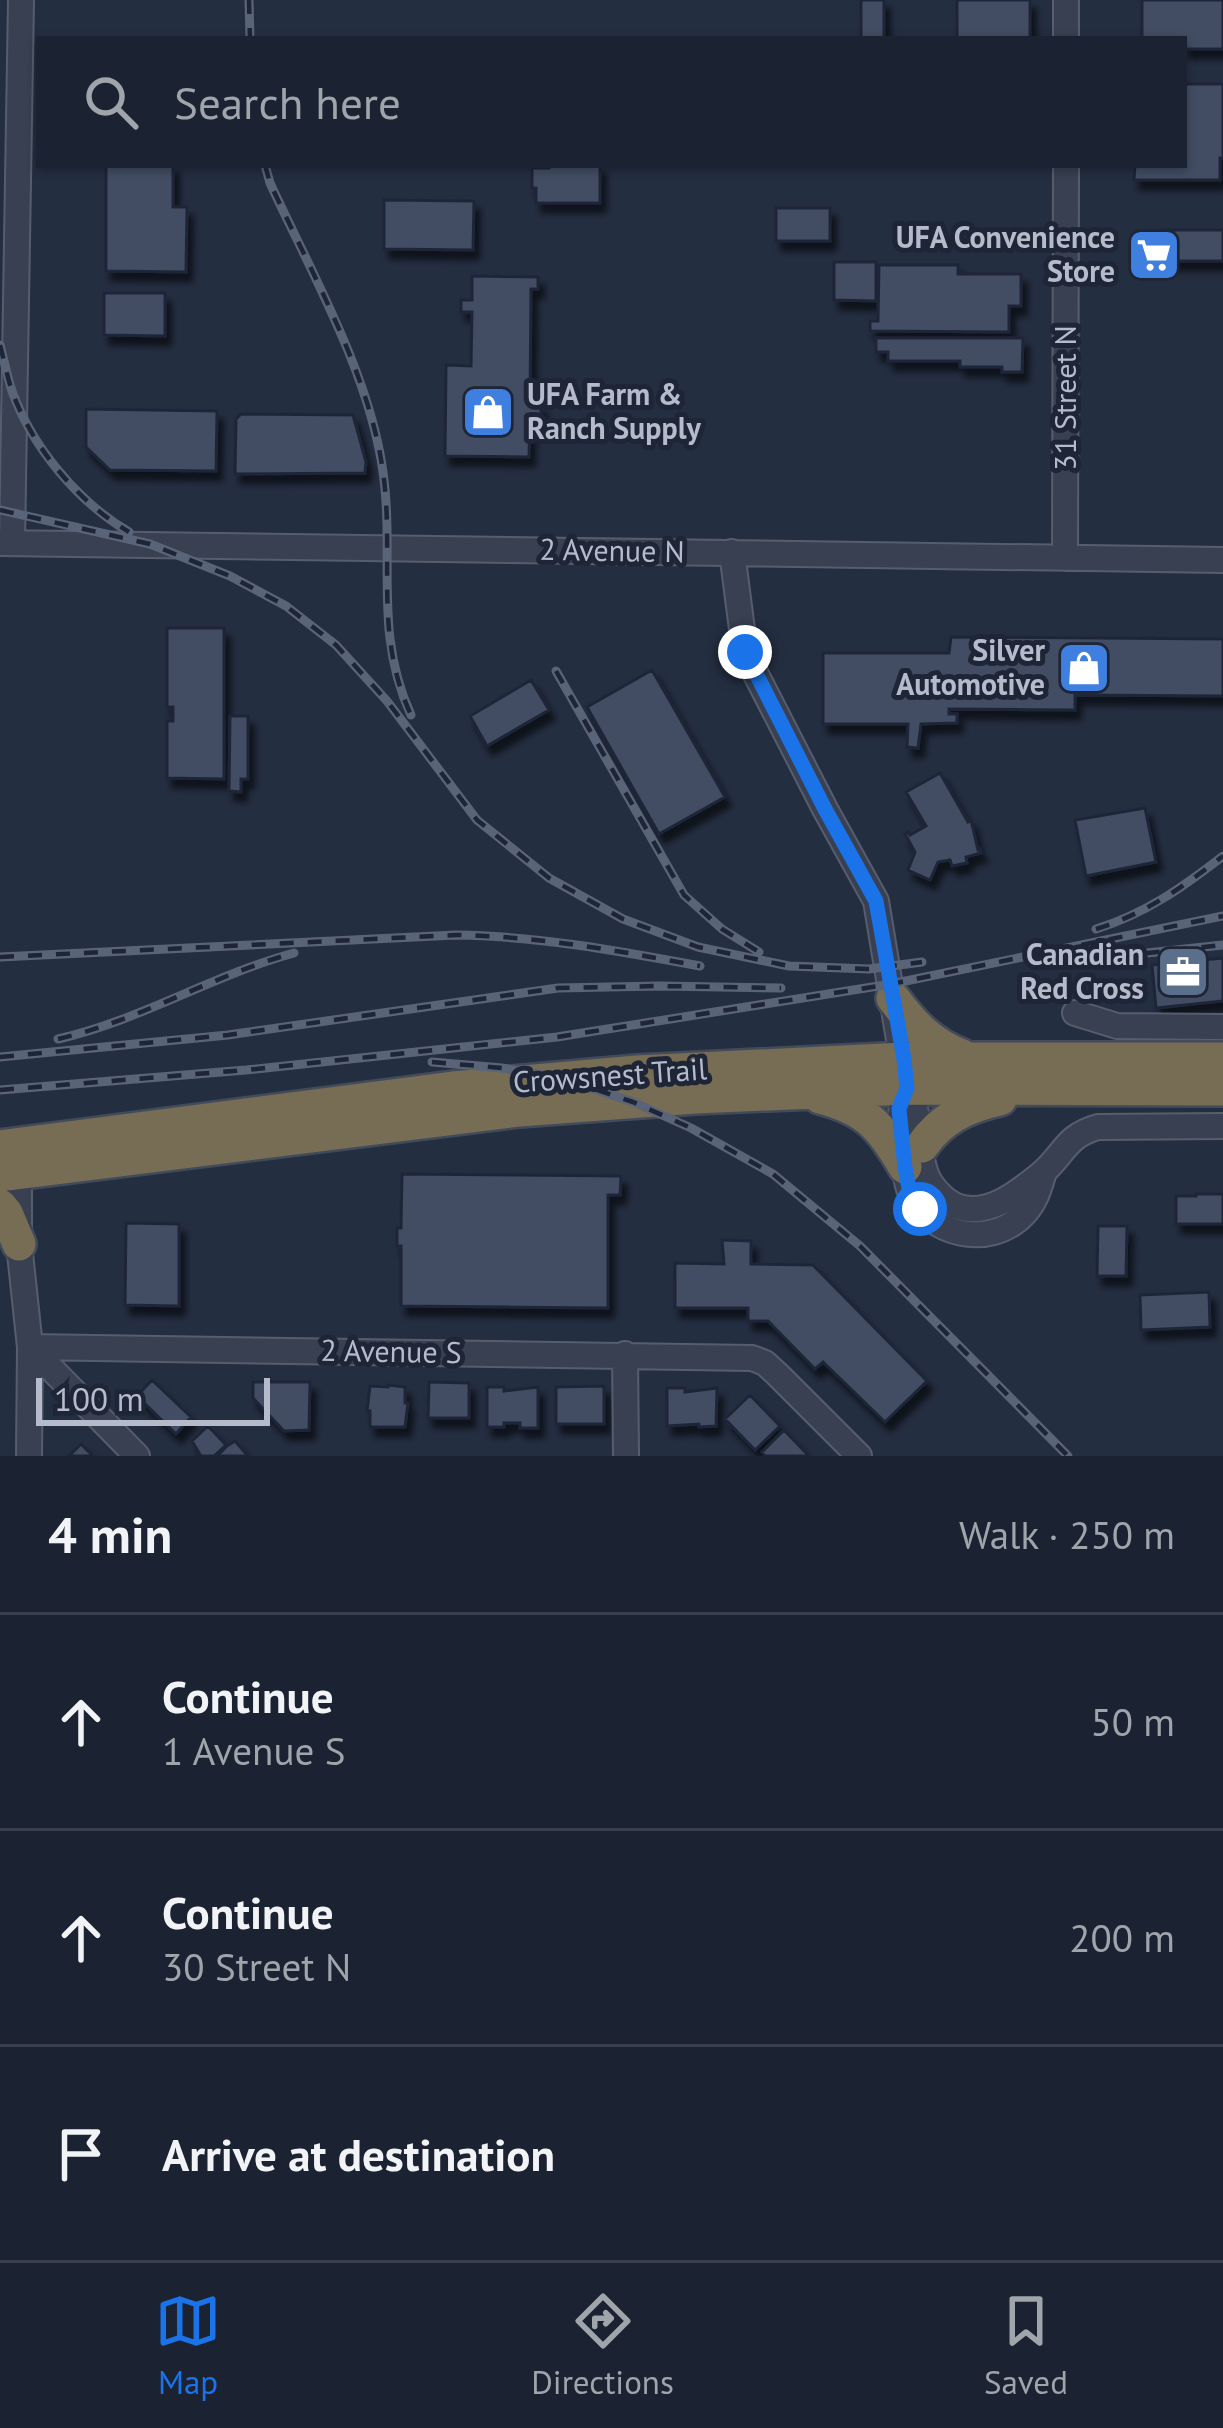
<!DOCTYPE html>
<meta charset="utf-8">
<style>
:root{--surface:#1b2231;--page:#242a39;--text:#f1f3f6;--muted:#a0a4ab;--line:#393f4d;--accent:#1a73e8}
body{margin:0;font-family:"PT Sans",sans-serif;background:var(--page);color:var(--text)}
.scale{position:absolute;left:36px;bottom:30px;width:234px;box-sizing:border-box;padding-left:12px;border:6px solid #b5bbcb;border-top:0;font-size:33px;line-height:42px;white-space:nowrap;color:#b5bbcb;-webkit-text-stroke:9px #1d2536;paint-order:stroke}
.stop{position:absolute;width:36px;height:36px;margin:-27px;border:9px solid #1a73e8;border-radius:50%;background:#fff}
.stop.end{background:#1a73e8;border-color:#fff;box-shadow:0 3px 12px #0008}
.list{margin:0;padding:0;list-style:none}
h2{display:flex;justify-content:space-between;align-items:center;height:156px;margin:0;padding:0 48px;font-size:51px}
h2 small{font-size:39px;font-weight:400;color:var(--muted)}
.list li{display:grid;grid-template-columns:78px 1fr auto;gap:36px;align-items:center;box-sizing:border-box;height:216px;padding:0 48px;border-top:3px solid var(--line)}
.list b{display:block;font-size:45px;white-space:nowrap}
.list p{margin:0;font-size:39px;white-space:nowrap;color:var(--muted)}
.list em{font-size:39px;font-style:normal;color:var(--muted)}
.icon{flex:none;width:66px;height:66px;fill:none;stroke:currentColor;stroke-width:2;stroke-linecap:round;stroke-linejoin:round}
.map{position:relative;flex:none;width:1223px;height:1456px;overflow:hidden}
.search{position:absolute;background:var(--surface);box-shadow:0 3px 9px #0004;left:36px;right:36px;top:36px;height:132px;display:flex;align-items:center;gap:30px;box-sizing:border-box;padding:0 42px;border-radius:0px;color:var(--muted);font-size:45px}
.sheet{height:804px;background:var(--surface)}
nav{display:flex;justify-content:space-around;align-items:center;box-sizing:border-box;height:168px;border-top:3px solid var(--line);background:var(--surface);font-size:33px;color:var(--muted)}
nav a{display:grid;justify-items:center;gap:6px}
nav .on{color:var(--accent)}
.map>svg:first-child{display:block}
.building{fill:#434d63;stroke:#1f2738;stroke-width:3;filter:url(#shadow)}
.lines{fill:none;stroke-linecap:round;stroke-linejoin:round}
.minor-casing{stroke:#565e6e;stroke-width:28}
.highway-casing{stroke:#434b5b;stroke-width:38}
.minor{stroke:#384051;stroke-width:24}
.highway{stroke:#776d55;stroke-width:33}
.rail-casing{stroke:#5a6478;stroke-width:9}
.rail{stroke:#1d2536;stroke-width:4.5;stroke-dasharray:14;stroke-linecap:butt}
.route{stroke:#1a73e8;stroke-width:15}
.labels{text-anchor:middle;stroke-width:10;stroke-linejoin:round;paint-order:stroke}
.poi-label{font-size:30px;font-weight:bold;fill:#b5bbcb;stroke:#1d2536;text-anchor:end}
.street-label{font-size:30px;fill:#b5bbcb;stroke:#1d2536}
</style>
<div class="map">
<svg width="1223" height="1456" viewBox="0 0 1223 1456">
<defs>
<filter id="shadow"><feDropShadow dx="5.5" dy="9" stdDeviation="3" flood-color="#0009"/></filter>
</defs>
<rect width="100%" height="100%" fill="#242e41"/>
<path class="building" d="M 861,0 L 884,0 L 884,39 L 861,39 Z
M 957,0 L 1030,0 L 1030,39 L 957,39 Z
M 1142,0 L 1223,0 L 1223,49 L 1184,49 L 1184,39 L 1142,39 Z
M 1184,84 L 1223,84 L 1223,158 L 1220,158 L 1220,180 L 1134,180 L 1135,165 L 1184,165 Z
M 106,165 L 173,165 L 173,207 L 187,207 L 186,272 L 106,271 Z
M 549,165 L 600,165 L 600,203 L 536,203 L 536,188 L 532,188 L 532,168 L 549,168 Z
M 384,200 L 474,201 L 473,250 L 384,249 Z
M 776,208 L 830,208 L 830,241 L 776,241 Z
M 1163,230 L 1223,230 L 1223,261 L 1163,261 Z
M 834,262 L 876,262 L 876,301 L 834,300 Z
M 879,265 L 958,265 L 958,274 L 1021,274 L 1021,306 L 1009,306 L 1009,332 L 870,331 L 870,321 L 878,321 Z
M 472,276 L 538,277 L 538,289 L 531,289 L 530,405 L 541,405 L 541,417 L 530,417 L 529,457 L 445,456 L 446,365 L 471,366 L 472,312 L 461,312 L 461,300 L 472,300 Z
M 104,293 L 165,293 L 165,336 L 104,335 Z
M 876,338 L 1023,338 L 1022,372 L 1002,372 L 1002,367 L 960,367 L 960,361 L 888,361 L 888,352 L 876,352 Z
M 86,409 L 217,411 L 216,471 L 110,470 L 86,447 Z
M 241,414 L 353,415 L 366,462 L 365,473 L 235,474 L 236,419 Z
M 167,628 L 224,628 L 224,779 L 167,778 L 167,721 L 173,721 L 173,707 L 167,707 Z
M 951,637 L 1223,639 L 1223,696 L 1075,695 L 1075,710 L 949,709 L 949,714 L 957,714 L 957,723 L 921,724 L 918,748 L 907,747 L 908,724 L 823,724 L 823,653 L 949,653 Z
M 652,670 L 725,797 L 659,834 L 587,707 Z
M 531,680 L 549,710 L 487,746 L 470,716 Z
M 230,716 L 248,716 L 248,779 L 241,779 L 241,792 L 229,791 Z
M 940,773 L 968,822 L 971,820 L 978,850 L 980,849 L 981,853 L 966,857 L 967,863 L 952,866 L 950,860 L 938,862 L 930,880 L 908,870 L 915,852 L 905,834 L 909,832 L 910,835 L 926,826 L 906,792 Z
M 1145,808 L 1156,862 L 1086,876 L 1075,820 Z
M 1223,958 L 1223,1001 L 1156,1008 L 1152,965 Z
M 402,1174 L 621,1176 L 620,1195 L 608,1195 L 608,1308 L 401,1306 L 401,1246 L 397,1246 L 397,1228 L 401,1228 Z
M 1196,1194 L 1223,1194 L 1223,1224 L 1176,1224 L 1176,1196 L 1196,1196 Z
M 126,1223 L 179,1224 L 179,1306 L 125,1305 Z
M 1098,1226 L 1127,1226 L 1126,1276 L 1097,1276 Z
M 722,1240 L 751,1241 L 751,1264 L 813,1265 L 927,1381 L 885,1422 L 823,1362 L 815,1369 L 768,1321 L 748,1321 L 748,1308 L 675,1308 L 675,1263 L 724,1264 Z
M 1209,1292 L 1210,1327 L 1141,1330 L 1140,1295 Z
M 152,1380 L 191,1417 L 176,1434 L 137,1396 Z
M 253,1382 L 310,1382 L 309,1430 L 284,1431 L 253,1398 Z
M 429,1382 L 469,1383 L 469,1418 L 428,1418 Z
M 388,1385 L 405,1387 L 405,1403 L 408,1403 L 405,1427 L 370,1427 L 370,1411 L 367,1411 L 370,1386 L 388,1387 Z
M 604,1386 L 604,1424 L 556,1424 L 556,1387 Z
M 487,1387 L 504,1387 L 504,1391 L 538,1387 L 538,1428 L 520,1428 L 520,1423 L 504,1423 L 504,1427 L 487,1427 Z
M 667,1388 L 685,1388 L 685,1392 L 717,1388 L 716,1426 L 699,1427 L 699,1424 L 667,1426 Z
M 750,1395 L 780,1426 L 755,1450 L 725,1419 Z
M 208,1426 L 226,1445 L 214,1456 L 201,1456 L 192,1441 Z
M 784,1430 L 809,1456 L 765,1456 L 762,1452 Z
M 235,1441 L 248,1456 L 217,1456 L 227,1446 Z
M 81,1444 L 93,1456 L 69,1456 Z"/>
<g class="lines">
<g class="minor-casing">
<path id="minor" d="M 1066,39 L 1066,0
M 0,543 L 1223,560
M 12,543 L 21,0
M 732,552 L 745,653 L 825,809 L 876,901 L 907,1088 C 924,1122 915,1141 925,1171 C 929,1185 943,1200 956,1206 C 987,1218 1018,1193 1041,1174 C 1064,1155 1065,1136 1098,1127 L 1223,1126
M 1065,558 L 1066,165
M 1075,1013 L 1117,1026 L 1223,1027
M 907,1088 C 899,1108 900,1122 902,1143 C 904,1158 904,1175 909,1189 C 926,1236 990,1250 1024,1214 C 1036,1201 1039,1188 1044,1172
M 19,1160 L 19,1244 L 30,1347 L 29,1456
M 30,1347 L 752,1358 L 765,1363 L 777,1374 L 859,1456
M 30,1347 L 137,1456
M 625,1354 L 626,1456"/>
</g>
<g class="highway-casing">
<path id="highway" d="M 893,998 C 912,1024 931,1044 962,1056
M 820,1097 C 867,1109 882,1127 905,1167
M 922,1146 C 941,1118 968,1106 1000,1099
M 0,1147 L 453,1088 L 637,1072 L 904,1059 L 1223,1059
M 0,1175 L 519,1110 L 695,1097 L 907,1088 L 1223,1089
M 0,1206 L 6,1213 L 19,1244"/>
</g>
<use href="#minor" class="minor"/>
<use href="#highway" class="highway"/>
<g class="rail-casing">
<path id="rail" d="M 249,0 L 250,39
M 265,165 L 270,183 C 311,272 370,375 383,472 C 395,557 373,633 411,715
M 0,345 C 4,360 7,376 12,391 C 32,447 78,502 129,532
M 0,510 L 150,544 L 230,576 L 286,606 L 336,645 L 387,701 L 477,820 L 549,878 L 623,919 L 698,947 L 789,966 L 869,969 L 922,962
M 556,671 L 684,895 L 722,929 L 759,952
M 1096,929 C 1145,914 1183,887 1223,856
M 0,957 L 456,935 C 538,936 619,951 700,966
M 1090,959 L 1223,945
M 58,1039 C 141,1020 213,975 294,953
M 0,1057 L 228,1035 L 558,988 L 659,986 L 781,988
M 432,1062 L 502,1068 L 561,1078 L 633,1102 L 691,1128 L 773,1174 L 860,1246 L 1068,1456
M 0,1090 L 246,1070 L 557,1037 L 891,984 L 1223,916"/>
</g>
<use href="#rail" class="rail"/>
</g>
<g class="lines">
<path class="route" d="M 745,652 L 825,809 L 876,901 L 904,1059 L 907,1088 L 899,1109 L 905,1167 L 909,1189 L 920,1209"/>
</g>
<defs>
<g id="supermarket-square" transform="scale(2.7)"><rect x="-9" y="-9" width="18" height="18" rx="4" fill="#3f7fe0" stroke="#1d2536"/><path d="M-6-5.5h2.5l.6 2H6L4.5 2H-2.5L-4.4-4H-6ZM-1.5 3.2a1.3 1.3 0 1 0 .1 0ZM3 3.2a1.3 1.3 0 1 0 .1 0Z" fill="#fff"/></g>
<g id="shop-square" transform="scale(2.7)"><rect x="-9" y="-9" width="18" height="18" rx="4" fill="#3f7fe0" stroke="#1d2536"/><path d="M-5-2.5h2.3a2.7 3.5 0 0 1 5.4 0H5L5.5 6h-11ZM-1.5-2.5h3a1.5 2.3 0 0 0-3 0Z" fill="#fff"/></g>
<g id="office-square" transform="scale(2.7)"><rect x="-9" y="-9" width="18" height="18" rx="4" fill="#5c6f8a" stroke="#1d2536"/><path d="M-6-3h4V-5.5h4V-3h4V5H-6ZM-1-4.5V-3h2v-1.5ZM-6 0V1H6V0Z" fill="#fff"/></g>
</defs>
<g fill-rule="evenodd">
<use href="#supermarket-square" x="1154" y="255"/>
<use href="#shop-square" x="488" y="412"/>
<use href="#shop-square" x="1084" y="668"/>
<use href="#office-square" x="1183" y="972"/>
</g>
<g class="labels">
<g class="poi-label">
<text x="1115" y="248">UFA Convenience<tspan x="1115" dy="34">Store</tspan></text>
<text x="527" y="405" text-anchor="start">UFA Farm &amp;<tspan x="527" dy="34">Ranch Supply</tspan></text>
<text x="1045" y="661">Silver<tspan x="1045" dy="34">Automotive</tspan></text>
<text x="1144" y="965">Canadian<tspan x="1144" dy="34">Red Cross</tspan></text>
</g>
<g class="street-label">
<text transform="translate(1066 398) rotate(-90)" y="10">31 Street N</text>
<text transform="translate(612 551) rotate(1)" y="10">2 Avenue N</text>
<text transform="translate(610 1076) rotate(-4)" y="10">Crowsnest Trail</text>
<text transform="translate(391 1352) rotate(1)" y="10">2 Avenue S</text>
</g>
</g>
</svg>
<div class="scale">100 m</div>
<div class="stop" style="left:920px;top:1209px"></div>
<div class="stop end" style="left:745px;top:652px"></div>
<div class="search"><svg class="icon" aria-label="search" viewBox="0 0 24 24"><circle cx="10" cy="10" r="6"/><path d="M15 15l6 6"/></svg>Search here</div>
</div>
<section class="sheet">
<h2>4 min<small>Walk · 250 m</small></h2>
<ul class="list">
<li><svg class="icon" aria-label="ahead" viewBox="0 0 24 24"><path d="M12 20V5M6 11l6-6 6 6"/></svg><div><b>Continue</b><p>1 Avenue S</p></div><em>50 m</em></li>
<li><svg class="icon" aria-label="ahead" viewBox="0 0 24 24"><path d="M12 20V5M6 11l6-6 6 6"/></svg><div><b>Continue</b><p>30 Street N</p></div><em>200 m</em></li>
<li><svg class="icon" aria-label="arrive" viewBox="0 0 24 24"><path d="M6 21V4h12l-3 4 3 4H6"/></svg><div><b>Arrive at destination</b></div></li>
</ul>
</section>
<nav>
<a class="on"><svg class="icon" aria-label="map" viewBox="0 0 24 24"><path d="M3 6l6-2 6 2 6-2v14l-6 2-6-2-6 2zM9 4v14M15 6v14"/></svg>Map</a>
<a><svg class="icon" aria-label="directions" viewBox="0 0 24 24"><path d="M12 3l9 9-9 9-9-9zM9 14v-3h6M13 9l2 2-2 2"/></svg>Directions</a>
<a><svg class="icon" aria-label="saved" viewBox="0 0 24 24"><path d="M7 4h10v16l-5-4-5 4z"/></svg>Saved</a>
</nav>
